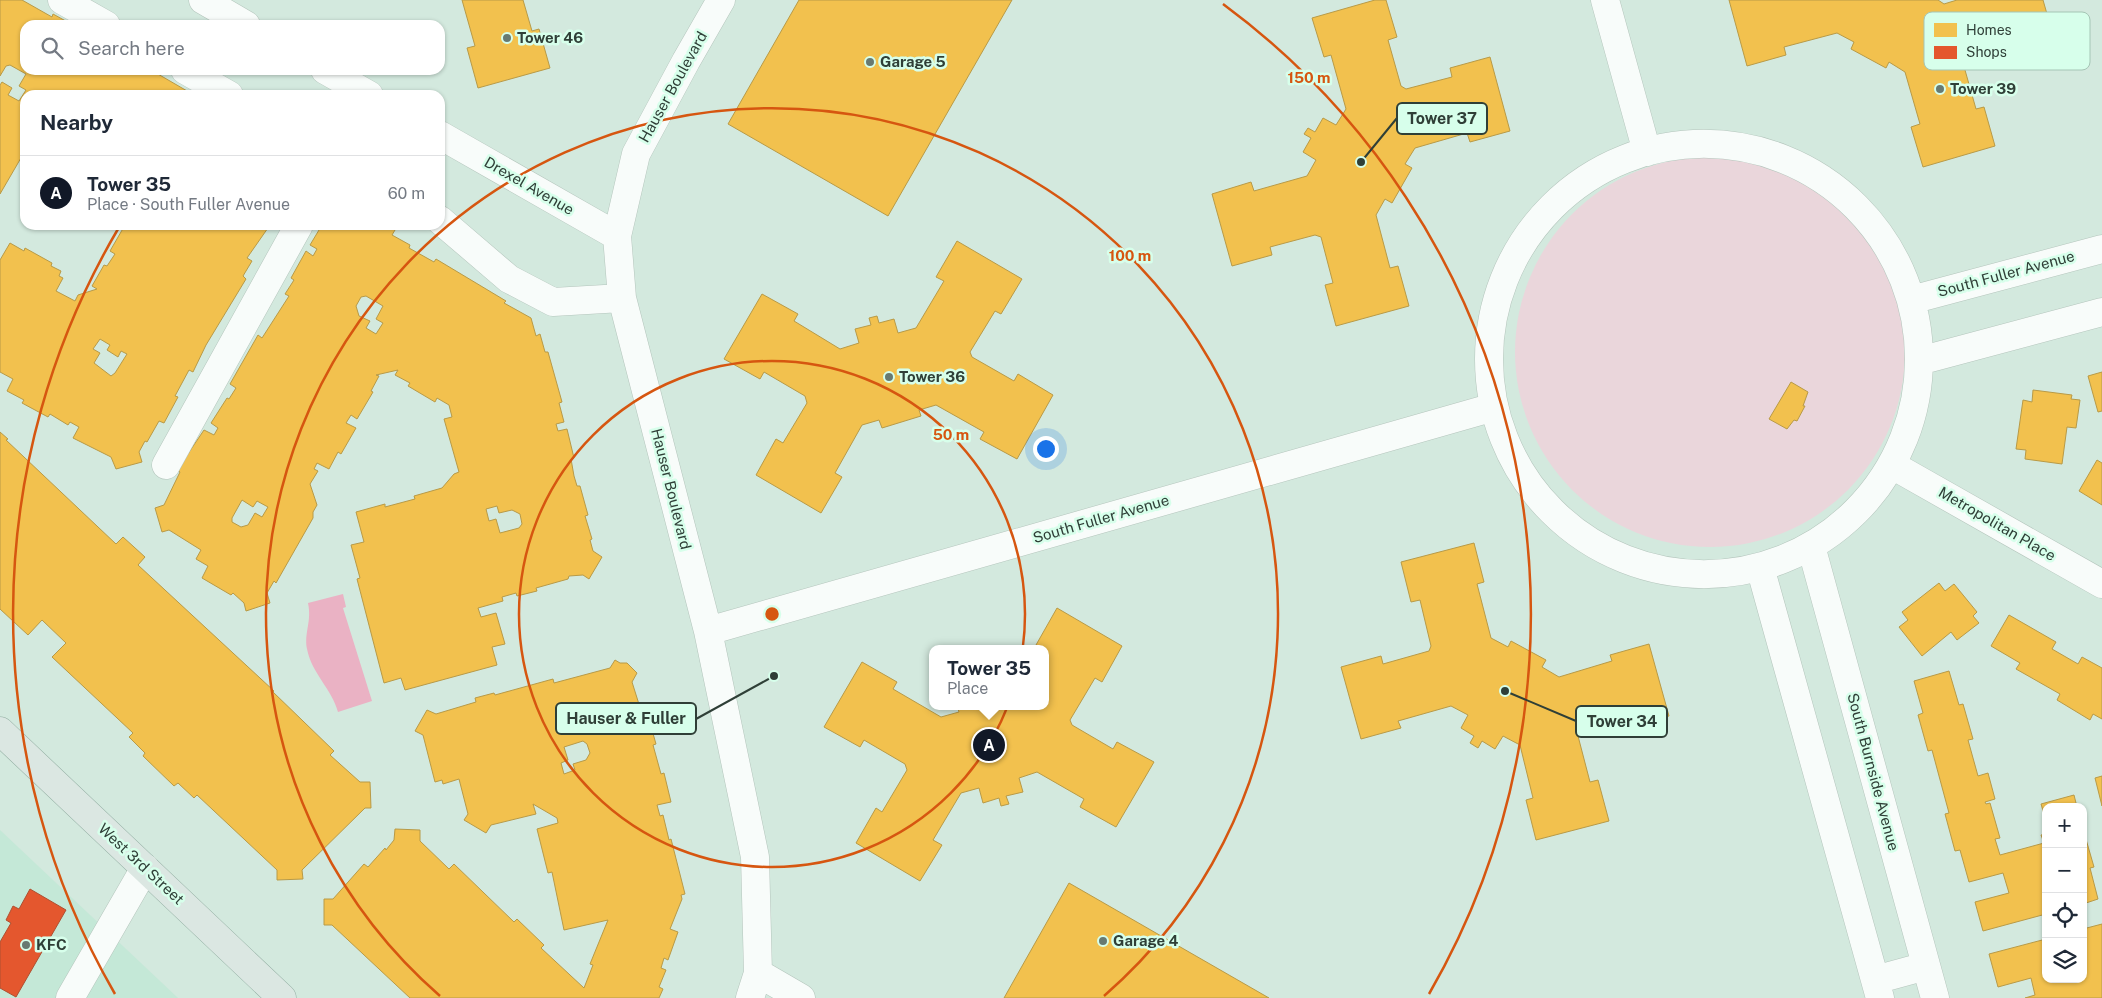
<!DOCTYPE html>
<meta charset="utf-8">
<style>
:root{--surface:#fff;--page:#f6f6f7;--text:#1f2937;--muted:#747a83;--line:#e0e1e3;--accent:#111827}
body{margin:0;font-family:"Public Sans",sans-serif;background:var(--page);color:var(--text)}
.controls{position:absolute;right:15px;bottom:15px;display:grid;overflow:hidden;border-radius:10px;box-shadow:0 1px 4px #0004}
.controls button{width:45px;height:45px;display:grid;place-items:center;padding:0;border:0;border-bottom:1px solid var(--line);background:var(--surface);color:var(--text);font:25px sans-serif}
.you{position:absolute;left:1045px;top:448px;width:18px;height:18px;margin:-12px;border:4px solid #fff;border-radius:50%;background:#1a73e8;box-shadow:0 0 0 8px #1a73e833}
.badge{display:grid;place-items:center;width:32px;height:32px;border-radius:50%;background:var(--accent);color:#fff;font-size:16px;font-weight:700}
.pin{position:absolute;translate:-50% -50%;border:2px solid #fff;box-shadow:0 1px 5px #0006}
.popup{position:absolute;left:929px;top:645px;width:120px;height:65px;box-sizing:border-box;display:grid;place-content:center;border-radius:10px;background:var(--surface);filter:drop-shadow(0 1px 4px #0005);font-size:16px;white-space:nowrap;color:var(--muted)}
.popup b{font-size:19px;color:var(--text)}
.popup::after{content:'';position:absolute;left:50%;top:100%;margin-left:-10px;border:10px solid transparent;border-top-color:var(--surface)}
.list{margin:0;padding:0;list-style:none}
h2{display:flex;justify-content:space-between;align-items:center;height:65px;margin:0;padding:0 20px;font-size:21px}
h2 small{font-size:16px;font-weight:400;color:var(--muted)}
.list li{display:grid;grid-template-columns:32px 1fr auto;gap:15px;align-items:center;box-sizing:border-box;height:75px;padding:0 20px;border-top:1px solid var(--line)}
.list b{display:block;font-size:19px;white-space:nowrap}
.list p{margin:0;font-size:16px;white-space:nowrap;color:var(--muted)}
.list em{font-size:16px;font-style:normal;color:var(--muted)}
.icon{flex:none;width:28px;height:28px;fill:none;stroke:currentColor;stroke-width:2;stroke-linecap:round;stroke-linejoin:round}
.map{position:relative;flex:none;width:2102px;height:998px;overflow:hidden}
.search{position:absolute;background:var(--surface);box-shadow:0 1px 4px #0004;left:20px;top:20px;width:425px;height:55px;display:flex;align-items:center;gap:12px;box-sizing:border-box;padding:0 18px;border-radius:15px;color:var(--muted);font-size:19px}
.panel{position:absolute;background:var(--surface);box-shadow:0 1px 4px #0004;left:20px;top:90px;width:425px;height:140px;border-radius:15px}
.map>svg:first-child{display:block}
.built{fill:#c4e8d7}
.green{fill:#ead6db}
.water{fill:#eab2c4}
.homes{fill:#f2c14e;stroke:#b89a47;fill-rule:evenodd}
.shops{fill:#e4572e;stroke:#ae5031}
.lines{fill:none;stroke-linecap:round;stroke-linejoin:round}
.minor-casing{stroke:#b4c5bc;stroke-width:29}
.major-casing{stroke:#90aca0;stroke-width:29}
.minor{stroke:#f8fcfa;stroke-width:28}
.major{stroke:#dbe7e2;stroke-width:28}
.ring{fill:none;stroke:#d65610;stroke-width:2.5}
.poi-dot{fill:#687a71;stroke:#d7ffeb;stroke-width:2}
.labels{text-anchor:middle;stroke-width:5;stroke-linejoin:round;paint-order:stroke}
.poi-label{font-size:15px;font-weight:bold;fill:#2f3f37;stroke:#d7ffeb;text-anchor:start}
.street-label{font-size:15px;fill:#2f3f37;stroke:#d7ffeb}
.key{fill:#d7ffeb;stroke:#a5c5b5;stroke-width:1}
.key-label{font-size:14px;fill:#2f3f37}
.centre{fill:#d65610;stroke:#d7ffeb;stroke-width:2.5}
.ring-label{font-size:15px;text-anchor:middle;font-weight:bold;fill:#d65610;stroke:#d7ffeb;stroke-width:5;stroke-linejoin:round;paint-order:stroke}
.leader{fill:none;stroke:#2f3f37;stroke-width:2}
.callout-dot{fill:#2f3f37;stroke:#d7ffeb;stroke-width:2}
.callout{fill:#d7ffeb;stroke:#2f3f37;stroke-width:2}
.callout-label{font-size:16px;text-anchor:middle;font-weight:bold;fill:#2f3f37}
</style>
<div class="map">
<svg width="2102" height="998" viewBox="0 0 2102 998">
<rect width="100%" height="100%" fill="#d3e9de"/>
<path class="built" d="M 0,830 L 178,998 L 0,998 Z"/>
<path class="green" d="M1515 352a195 195 0 1 1 390 0a195 195 0 1 1-390 0Z"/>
<path class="water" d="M 343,594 L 346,607 L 343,608 L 372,701 L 338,712 C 332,689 312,674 307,649 C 304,632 312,622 308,603 Z"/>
<path class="homes" d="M 0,0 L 22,0 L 52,17 L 53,14 L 73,25 L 25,25 L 25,70 L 151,70 L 194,95 L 25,95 L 25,147 L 20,148 L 25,151 L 0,194 L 0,85 L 2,82 L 12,88 L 8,95 L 19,101 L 26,90 L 19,86 L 26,74 L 10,65 L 6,66 L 0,76 Z
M 462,0 L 523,0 L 532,31 L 539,29 L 550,68 L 478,88 L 467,48 L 475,46 Z
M 799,0 L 1012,0 L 888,216 L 728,124 Z
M 1375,0 L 1386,0 L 1397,37 L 1388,40 L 1401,86 L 1406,89 L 1452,77 L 1450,68 L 1490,57 L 1510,131 L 1470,142 L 1467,133 L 1415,148 L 1405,164 L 1412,168 L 1392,203 L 1385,199 L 1376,215 L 1390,268 L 1398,266 L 1409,306 L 1336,326 L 1325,285 L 1333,283 L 1321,237 L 1315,235 L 1270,247 L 1272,255 L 1232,266 L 1212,194 L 1251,182 L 1254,191 L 1307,176 L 1316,160 L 1303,152 L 1311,138 L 1304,134 L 1308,128 L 1315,132 L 1323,118 L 1336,125 L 1346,109 L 1331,55 L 1324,57 L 1312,18 Z
M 1729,0 L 1938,0 L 1944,4 L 1957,0 L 2043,0 L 2055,42 L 2015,54 L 2013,44 L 1967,58 L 1963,63 L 1976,109 L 1984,107 L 1995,146 L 1923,167 L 1911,127 L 1920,124 L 1905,72 L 1889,62 L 1886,68 L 1851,49 L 1854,42 L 1837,33 L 1784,47 L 1786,55 L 1747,66 Z
M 125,225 L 270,225 L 247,258 L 252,261 L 243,276 L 246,279 L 206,345 L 193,372 L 189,370 L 175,396 L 178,397 L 164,423 L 159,421 L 147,442 L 145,441 L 139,452 L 142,462 L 116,469 L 111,457 L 73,438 L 79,427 L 70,422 L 68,425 L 50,414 L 48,417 L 22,403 L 24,400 L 7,391 L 13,379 L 0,372 L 0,260 L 10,243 L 24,251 L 25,248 L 52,263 L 51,266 L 61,271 L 59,276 L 63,278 L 56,291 L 75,301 L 78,295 L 97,289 L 92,286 L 104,265 L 107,266 L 115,254 L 110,251 ZM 100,339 L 110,345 L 107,350 L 118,357 L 121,351 L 127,354 L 115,373 L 111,376 L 94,363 L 100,353 L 93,349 Z
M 322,225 L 398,225 L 392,235 L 410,245 L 409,248 L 434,262 L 436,259 L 506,301 L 504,303 L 531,318 L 536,336 L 540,334 L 545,352 L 548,352 L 562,402 L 559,403 L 564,422 L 556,424 L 558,431 L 567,429 L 574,458 L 571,459 L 574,476 L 577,486 L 580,486 L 588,515 L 585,516 L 592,539 L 590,540 L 593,551 L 602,557 L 589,579 L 583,575 L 569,576 L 568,579 L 536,588 L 537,591 L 517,596 L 516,593 L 502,597 L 503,601 L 478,608 L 481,617 L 496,613 L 505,644 L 492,647 L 497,665 L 405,690 L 401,678 L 384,683 L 357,579 L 360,578 L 351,545 L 364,542 L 356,512 L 385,504 L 385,507 L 415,499 L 414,496 L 442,488 L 454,474 L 459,472 L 444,419 L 452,417 L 449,405 L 437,398 L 435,402 L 408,386 L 410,383 L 395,375 L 398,370 L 376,375 L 379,376 L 371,391 L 373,392 L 357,419 L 351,415 L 346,423 L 356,428 L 341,454 L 338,452 L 329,469 L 317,463 L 314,469 L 318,471 L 310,484 L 317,505 L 313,512 L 313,518 L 276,583 L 274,581 L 267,593 L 270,603 L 246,611 L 244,603 L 233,593 L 231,595 L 202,578 L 208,566 L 196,559 L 201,550 L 169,530 L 162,532 L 155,508 L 164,505 L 180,472 L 177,470 L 204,430 L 214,435 L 218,428 L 211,423 L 227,398 L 229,399 L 236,388 L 230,384 L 258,335 L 262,338 L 289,296 L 285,294 L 294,280 L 291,278 L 306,251 L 313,256 L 317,249 L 310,245 ZM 366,296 L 383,306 L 376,319 L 383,323 L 376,334 L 366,328 L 370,321 L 359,316 L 356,306 L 361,297 ZM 242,500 L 253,507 L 257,501 L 268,507 L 262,517 L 255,513 L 248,525 L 241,527 L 232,522 L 232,518 ZM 497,506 L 499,513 L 512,510 L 520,514 L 522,524 L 519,528 L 500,533 L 496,519 L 489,521 L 486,509 Z
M 957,241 L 1022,279 L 1001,314 L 995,311 L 970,352 L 972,357 L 1014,381 L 1018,374 L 1053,395 L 1017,459 L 980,439 L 984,432 L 936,405 L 919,410 L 921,416 L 882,428 L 879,420 L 862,425 L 835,473 L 842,477 L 821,513 L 756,475 L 776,439 L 783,443 L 807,403 L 805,396 L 764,372 L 760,379 L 724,359 L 762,294 L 798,314 L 794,321 L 840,349 L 859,343 L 855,329 L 871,325 L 869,318 L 877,316 L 879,323 L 894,319 L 898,333 L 916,328 L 944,281 L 936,277 Z
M 2102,372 L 2102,411 L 2098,412 L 2088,376 Z
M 1791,382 L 1808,392 L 1803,406 L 1805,406 L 1797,421 L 1794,420 L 1787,429 L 1769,419 Z
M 2033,390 L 2072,395 L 2071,399 L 2080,400 L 2076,428 L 2067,427 L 2062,464 L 2025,459 L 2026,450 L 2016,449 L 2023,400 L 2032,402 Z
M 0,432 L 8,439 L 6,440 L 116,544 L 123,537 L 145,557 L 138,565 L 274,691 L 273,692 L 334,751 L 330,755 L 360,782 L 370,782 L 371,808 L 365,808 L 302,870 L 303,879 L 277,880 L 277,870 L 197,795 L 194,798 L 178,783 L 174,786 L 143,756 L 145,753 L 129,737 L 133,733 L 52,657 L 66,643 L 42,620 L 28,635 L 0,609 Z
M 2097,460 L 2102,463 L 2102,505 L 2079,491 Z
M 1474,543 L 1484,582 L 1477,584 L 1491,638 L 1508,647 L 1511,641 L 1546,660 L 1542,667 L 1559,677 L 1612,661 L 1610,655 L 1649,644 L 1669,716 L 1630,727 L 1627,718 L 1581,731 L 1578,736 L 1590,782 L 1598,780 L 1609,821 L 1536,840 L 1526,800 L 1533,798 L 1520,745 L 1503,736 L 1495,749 L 1482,741 L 1478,748 L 1470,743 L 1474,736 L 1461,728 L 1468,715 L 1451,706 L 1398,721 L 1401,728 L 1361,739 L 1341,667 L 1381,656 L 1383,664 L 1429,651 L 1431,646 L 1420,600 L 1411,602 L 1401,562 Z
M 1939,583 L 1945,591 L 1954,584 L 1977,612 L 1973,616 L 1979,623 L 1957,640 L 1951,632 L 1922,656 L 1899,627 L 1908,620 L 1902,612 Z
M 1057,608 L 1122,646 L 1102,682 L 1095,678 L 1070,720 L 1072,725 L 1113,749 L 1117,742 L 1154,762 L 1116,827 L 1080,807 L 1084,799 L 1037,772 L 1019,778 L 1023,792 L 1006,796 L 1009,804 L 1001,806 L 999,798 L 983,803 L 979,788 L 961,793 L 933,840 L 942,845 L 920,881 L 856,843 L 876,808 L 882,812 L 907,770 L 905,764 L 864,740 L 860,747 L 824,727 L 862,662 L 897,682 L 893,689 L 941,717 L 959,712 L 957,706 L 1045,706 L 1045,649 L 1036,645 Z
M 2009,615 L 2056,642 L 2052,649 L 2078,664 L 2082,657 L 2102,668 L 2102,719 L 2093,714 L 2090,720 L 2057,700 L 2060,694 L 2016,669 L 2020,663 L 1991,646 Z
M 615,660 L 620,663 L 627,663 L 637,673 L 632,682 L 643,717 L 648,716 L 656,744 L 653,745 L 661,774 L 664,773 L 671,802 L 657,805 L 660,816 L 663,815 L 669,840 L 671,839 L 685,894 L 681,895 L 682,899 L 670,929 L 678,932 L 668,960 L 664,958 L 661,968 L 666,970 L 659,987 L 663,989 L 659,998 L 410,998 L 332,925 L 324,925 L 324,899 L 333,899 L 364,864 L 368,867 L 385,848 L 386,850 L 394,840 L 395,829 L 420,830 L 420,841 L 449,869 L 454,864 L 514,922 L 517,919 L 544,945 L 541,948 L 584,988 L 593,965 L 590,964 L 608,920 L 564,930 L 552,872 L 548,873 L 537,829 L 558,823 L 557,818 L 533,804 L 536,814 L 491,825 L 486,833 L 464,820 L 468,814 L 459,779 L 443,784 L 442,780 L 435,782 L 423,735 L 415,731 L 427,710 L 436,714 L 476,702 L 475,698 L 494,693 L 495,695 L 553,679 L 554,683 L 610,668 ZM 583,741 L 587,744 L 590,753 L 586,760 L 573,764 L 575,770 L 564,774 L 561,763 L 568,760 L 564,747 Z
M 1949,671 L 1959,705 L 1963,704 L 1973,739 L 1968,740 L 1978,776 L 1988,773 L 1995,799 L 1985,802 L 1986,804 L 1990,803 L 2000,838 L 1995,839 L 2000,855 L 2044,843 L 2041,835 L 2046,834 L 2046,914 L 1983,931 L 1975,902 L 2009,893 L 2003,873 L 1969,882 L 1960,850 L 1955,851 L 1945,814 L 1949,813 L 1932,750 L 1928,751 L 1918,715 L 1923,713 L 1914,681 Z
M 2102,776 L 2102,806 L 2095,778 Z
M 2074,795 L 2077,807 L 2046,807 L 2046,821 L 2041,804 Z
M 2083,829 L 2094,867 L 2090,868 L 2098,899 L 2083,904 Z
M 1069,883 L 1269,998 L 1004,998 Z
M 2102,924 L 2102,998 L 2025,998 L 2035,995 L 2031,978 L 1998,987 L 1989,954 L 2046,939 L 2046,979 L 2083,979 L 2083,929 Z"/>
<path class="shops" d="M 30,889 L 66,910 L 16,997 L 0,988 L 0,942 L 11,923 L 6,920 L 13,906 L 19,909 Z"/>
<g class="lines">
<g class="minor-casing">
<path id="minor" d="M 62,0 L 106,25
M 203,0 L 246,25
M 721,0 L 686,61 L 636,154 L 617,236 L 622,298 L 708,631 L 755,857 L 758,973 L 750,998
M 1605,0 L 1647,152
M 185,70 L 229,95
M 325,70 L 369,95
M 440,135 L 617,236
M1489 359a215 215 0 1 1 430 0a215 215 0 1 1-430 0Z
M 440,220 L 509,279 L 553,302 L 622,298
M 1911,300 L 2102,249
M 1919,361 L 2102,312
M 166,465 L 299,225
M 1892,465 L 2102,584
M 1811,546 L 1935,998
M 1760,567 L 1880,998
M 708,631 L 1494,407
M 758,973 L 801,998
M 1875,980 L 1926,966
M 70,998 L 145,868"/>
</g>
<g class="major-casing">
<path id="major" d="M 0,731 L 282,998"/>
</g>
<use href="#minor" class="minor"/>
<use href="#major" class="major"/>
</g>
<g class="ring">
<circle cx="772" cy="614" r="253"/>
<path d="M440 996A506 506 0 1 1 1104 996"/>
<path d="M115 994A759 759 0 0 1 118 229M1223 4A759 759 0 0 1 1429 994"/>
</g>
<g class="poi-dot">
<circle cx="507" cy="38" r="5"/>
<circle cx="870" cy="62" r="5"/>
<circle cx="1940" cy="89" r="5"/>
<circle cx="889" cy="377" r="5"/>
<circle cx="1103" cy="941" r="5"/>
<circle cx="26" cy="945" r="5"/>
</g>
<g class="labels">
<g class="poi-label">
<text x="517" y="43">Tower 46</text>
<text x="880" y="67">Garage 5</text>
<text x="1950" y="94">Tower 39</text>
<text x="899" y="382">Tower 36</text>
<text x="1113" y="946">Garage 4</text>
<text x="36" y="950">KFC</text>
</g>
<g class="street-label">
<text transform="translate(673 87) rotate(-61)" y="5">Hauser Boulevard</text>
<text transform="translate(529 186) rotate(30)" y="5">Drexel Avenue</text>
<text transform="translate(2006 274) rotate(-15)" y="5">South Fuller Avenue</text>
<text transform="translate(671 489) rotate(76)" y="5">Hauser Boulevard</text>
<text transform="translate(1101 519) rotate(-16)" y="5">South Fuller Avenue</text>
<text transform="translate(1997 524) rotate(30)" y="5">Metropolitan Place</text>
<text transform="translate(1873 772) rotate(75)" y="5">South Burnside Avenue</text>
<text transform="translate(141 864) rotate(43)" y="5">West 3rd Street</text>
</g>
</g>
<rect x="1924" y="12" width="166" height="58" rx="8" class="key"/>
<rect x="1934" y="23" width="23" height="14" fill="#f2c14e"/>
<rect x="1934" y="46" width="23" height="13" fill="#e4572e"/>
<g class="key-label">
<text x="1966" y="35">Homes</text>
<text x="1966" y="57">Shops</text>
</g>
<circle cx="772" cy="614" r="8" class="centre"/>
<g class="ring-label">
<text x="1309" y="83">150 m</text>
<text x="1130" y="261">100 m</text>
<text x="951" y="440">50 m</text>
</g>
<path class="leader" d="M1361 162L1397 118M774 676L696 719M1505 691L1576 721"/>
<g class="callout-dot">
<circle cx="1361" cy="162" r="5"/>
<circle cx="774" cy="676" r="5"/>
<circle cx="1505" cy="691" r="5"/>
</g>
<g class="callout">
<rect x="1397" y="103" width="90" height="31" rx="5"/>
<rect x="556" y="703" width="140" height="31" rx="5"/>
<rect x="1576" y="706" width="91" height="31" rx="5"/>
</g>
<g class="callout-label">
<text x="1442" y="124">Tower 37</text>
<text x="626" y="724">Hauser &amp; Fuller</text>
<text x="1622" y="727">Tower 34</text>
</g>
</svg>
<div class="controls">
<button>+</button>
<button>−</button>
<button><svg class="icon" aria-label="locate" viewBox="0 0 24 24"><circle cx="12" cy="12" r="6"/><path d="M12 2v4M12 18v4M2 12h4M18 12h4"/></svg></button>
<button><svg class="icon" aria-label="layers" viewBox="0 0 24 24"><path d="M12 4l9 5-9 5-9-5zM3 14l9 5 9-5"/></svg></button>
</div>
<div class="you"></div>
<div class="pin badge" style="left:989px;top:745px">A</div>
<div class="popup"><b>Tower 35</b>Place</div>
<div class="search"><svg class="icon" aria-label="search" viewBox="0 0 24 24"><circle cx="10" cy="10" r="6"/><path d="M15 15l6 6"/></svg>Search here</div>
<section class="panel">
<h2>Nearby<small></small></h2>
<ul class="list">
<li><span class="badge">A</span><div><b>Tower 35</b><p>Place · South Fuller Avenue</p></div><em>60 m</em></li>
</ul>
</section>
</div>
